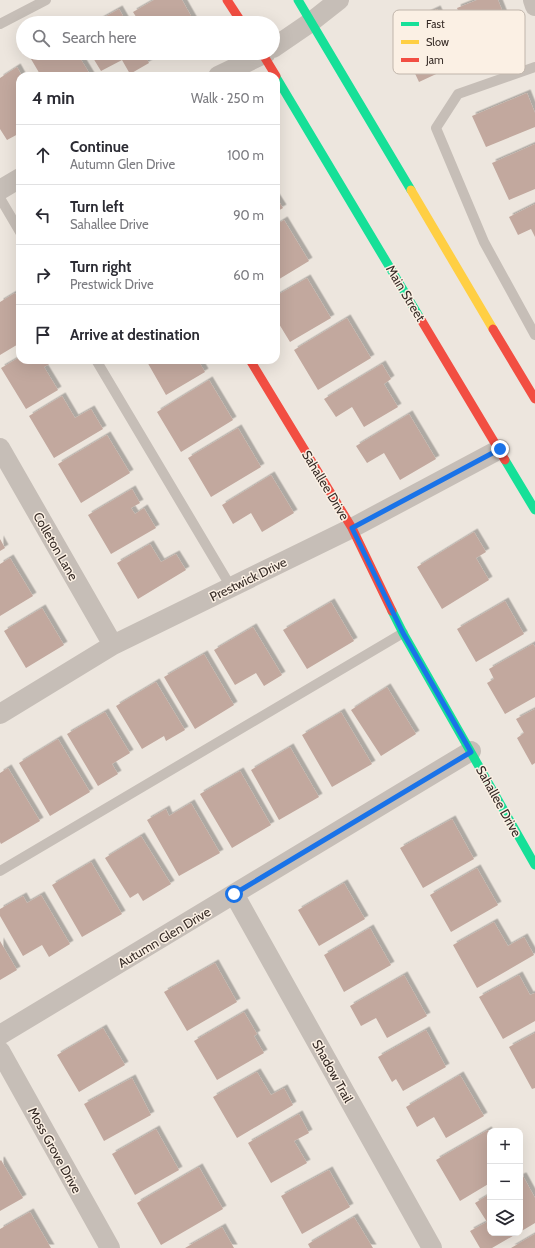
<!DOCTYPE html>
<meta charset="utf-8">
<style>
:root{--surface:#fff;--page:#f7f7f7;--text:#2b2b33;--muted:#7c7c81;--line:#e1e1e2}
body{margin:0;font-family:Cabin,sans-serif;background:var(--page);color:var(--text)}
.controls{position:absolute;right:12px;bottom:12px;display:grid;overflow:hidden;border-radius:8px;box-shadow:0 4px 16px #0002}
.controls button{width:36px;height:36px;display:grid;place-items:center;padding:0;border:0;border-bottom:1px solid var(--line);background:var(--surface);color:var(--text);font:20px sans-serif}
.stop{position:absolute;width:12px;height:12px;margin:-9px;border:3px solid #1a73e8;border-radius:50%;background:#fff}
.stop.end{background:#1a73e8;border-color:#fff;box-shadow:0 1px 4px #0008}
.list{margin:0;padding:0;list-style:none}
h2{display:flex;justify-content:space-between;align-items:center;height:52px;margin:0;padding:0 16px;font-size:17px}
h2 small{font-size:13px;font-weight:400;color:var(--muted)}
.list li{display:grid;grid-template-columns:26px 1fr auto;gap:12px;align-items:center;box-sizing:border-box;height:60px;padding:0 16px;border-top:1px solid var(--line)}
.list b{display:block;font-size:15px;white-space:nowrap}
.list p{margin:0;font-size:13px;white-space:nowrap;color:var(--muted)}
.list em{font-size:13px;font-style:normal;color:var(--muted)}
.icon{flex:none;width:22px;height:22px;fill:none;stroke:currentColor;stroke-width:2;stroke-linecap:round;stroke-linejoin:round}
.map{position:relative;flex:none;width:535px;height:1248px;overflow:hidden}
.search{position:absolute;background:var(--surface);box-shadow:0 4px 16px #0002;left:16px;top:16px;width:264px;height:44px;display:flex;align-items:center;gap:10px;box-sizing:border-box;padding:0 14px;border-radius:22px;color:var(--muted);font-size:15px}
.panel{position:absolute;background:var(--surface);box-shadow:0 4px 16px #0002;left:16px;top:72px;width:264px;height:292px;border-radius:12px}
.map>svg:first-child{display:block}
.building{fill:#c2a89e;filter:url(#shadow)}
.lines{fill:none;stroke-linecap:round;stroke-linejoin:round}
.lane{stroke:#c6beb7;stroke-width:10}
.street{stroke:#c6beb7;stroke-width:20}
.fast{stroke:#16e098;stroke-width:9}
.slow{stroke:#ffcf43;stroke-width:9}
.jam{stroke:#f24e42;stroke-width:9}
.route{stroke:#1a73e8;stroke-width:5}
.labels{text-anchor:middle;stroke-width:3;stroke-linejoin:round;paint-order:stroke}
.street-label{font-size:13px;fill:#362b26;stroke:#fbf0e4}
.key{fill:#fbf0e4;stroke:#c0b5ab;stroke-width:1}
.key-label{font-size:11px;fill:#362b26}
</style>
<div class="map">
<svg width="535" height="1248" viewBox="0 0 535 1248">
<defs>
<filter id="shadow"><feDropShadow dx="3.5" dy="-3.5" stdDeviation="0" flood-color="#0004"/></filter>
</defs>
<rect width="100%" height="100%" fill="#ede6de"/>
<path class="building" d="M 154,0 L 182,0 L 195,23 L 140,23 L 133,12 Z
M 477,0 L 498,0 L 515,43 L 477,58 L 457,8 Z
M 119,9 L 127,23 L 94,23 Z
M 437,9 L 462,62 L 419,82 L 394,29 Z
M 41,53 L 77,53 L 91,76 L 41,76 L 31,59 Z
M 90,53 L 144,53 L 149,63 L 130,74 L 122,60 L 101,71 Z
M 157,53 L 168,53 L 159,58 Z
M 17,67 L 22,76 L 20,76 L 20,112 L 18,113 L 20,116 L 20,133 L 7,140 L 0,129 L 0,78 Z
M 527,93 L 535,113 L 535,127 L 486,147 L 472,116 Z
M 535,144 L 535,189 L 509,200 L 492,163 Z
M 276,197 L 283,208 L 276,212 Z
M 535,204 L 535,237 L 531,229 L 518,235 L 509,217 Z
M 284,220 L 309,261 L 276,281 L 276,225 Z
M 307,278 L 331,318 L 290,342 L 276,319 L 276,296 Z
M 15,293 L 20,301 L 20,343 L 0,355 L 0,302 Z
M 347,318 L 371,358 L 318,390 L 294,350 Z
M 20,357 L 20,360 L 50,360 L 51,363 L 44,367 L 58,390 L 26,409 L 1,368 Z
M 146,360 L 198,360 L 205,372 L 166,395 Z
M 382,364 L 391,379 L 384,384 L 398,407 L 364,427 L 352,407 L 336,417 L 324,399 Z
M 209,380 L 233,420 L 181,452 L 157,412 Z
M 62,396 L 75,418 L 91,409 L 103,429 L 54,458 L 29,416 Z
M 409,414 L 436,459 L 400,480 L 384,453 L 367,463 L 356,446 Z
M 238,428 L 261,467 L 211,497 L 188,458 Z
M 107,435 L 130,473 L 81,503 L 58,464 Z
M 271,475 L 294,513 L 262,532 L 251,513 L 233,524 L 222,505 Z
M 132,489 L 140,503 L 131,508 L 135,514 L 144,508 L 156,528 L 111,554 L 88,515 Z
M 474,532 L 486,552 L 476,558 L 489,580 L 442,609 L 417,567 Z
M 0,539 L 5,548 L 0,551 Z
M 150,544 L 161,562 L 176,554 L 186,570 L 138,599 L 117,563 Z
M 10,558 L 33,596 L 0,616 L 0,564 Z
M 505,601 L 524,634 L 476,662 L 457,629 Z
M 331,602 L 354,641 L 307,669 L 283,630 Z
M 42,608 L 64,645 L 26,668 L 4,631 Z
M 253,627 L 282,675 L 264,686 L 256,673 L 235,685 L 214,650 Z
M 533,644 L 535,647 L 535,697 L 505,714 L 487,683 L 494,679 L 489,669 Z
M 204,654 L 234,705 L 195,729 L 164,677 Z
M 156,682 L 185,730 L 166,741 L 164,736 L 142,749 L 116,706 Z
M 387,687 L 416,734 L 381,756 L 351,710 Z
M 535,709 L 535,763 L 532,765 L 517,738 L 524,733 L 516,719 Z
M 105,712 L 130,753 L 112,764 L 118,774 L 98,786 L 67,734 Z
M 341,712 L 372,764 L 332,787 L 302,735 Z
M 58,739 L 90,792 L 50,816 L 19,763 Z
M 290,747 L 319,797 L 279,820 L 251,770 Z
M 8,768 L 40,821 L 1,844 L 0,842 L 0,773 Z
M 240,771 L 271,825 L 232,848 L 200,794 Z
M 191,803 L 220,853 L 179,876 L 147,820 L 166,809 L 169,816 Z
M 452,819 L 474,859 L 423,888 L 400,848 Z
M 141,836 L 171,884 L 143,901 L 138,893 L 130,898 L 105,858 Z
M 91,862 L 122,914 L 82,937 L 52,885 Z
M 477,868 L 498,905 L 451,932 L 430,895 Z
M 344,883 L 365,919 L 319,946 L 298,910 Z
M 41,895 L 70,944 L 49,957 L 42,945 L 23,956 L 0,916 L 0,909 L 23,896 L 27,903 Z
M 494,922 L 508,946 L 524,937 L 534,955 L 477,988 L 453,945 Z
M 370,928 L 391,965 L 344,992 L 324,955 Z
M 0,941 L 17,970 L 0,980 Z
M 215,963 L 237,1002 L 187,1031 L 164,992 Z
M 404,975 L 427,1016 L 387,1038 L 376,1018 L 361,1026 L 350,1006 Z
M 519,975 L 530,995 L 535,993 L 535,1021 L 503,1039 L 479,997 Z
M 244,1012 L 257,1034 L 254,1036 L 264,1053 L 217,1080 L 194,1041 Z
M 103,1028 L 125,1065 L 79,1092 L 57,1055 Z
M 426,1030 L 446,1067 L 403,1091 L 396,1079 L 392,1082 L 378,1057 Z
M 535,1033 L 535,1088 L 532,1089 L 509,1047 Z
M 257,1072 L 271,1095 L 284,1088 L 293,1105 L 237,1138 L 213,1097 Z
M 460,1075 L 484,1116 L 446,1138 L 434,1117 L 417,1127 L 406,1107 Z
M 132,1078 L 151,1115 L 104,1141 L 84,1104 Z
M 299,1114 L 309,1133 L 294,1141 L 307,1163 L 271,1183 L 248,1143 Z
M 156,1129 L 179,1170 L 135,1195 L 112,1154 Z
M 488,1130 L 490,1133 L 490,1183 L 460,1201 L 436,1160 Z
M 1,1160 L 23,1198 L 0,1211 L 0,1161 Z
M 199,1167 L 223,1209 L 161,1245 L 137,1203 Z
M 329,1170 L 350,1207 L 302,1234 L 281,1196 Z
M 523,1176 L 535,1198 L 535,1223 L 520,1232 L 520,1177 Z
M 490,1194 L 490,1233 L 518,1233 L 492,1248 L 480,1248 L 470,1231 L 487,1222 L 475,1203 Z
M 30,1212 L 51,1248 L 0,1248 L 0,1229 Z
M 354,1217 L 373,1248 L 310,1248 L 308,1244 Z
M 222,1227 L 234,1248 L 185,1248 Z
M 535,1234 L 535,1248 L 511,1248 Z"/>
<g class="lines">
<path class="lane" d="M 0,24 L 46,0
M 535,67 L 458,94 L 436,128 L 484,242 L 535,335
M 0,198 L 20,232
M 96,360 L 231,587
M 0,871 L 403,633"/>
<path class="street" d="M 533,0 L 535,6
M 273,48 L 311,22 L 339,0
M 218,76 L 266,53
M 0,190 L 20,178
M 0,448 L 113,645
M 0,714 L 113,645 L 352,528 L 500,449
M 234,894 L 432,1248
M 0,1035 L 471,751
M 0,1051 L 110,1248"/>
<path class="fast" d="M 298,0 L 411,190
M 276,77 L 420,318
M 505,460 L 535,510
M 392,611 L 403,633 L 535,865"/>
<path class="slow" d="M 411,190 L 493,329"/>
<path class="jam" d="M 227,0 L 242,23
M 262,53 L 276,76
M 420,318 L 505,460
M 493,329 L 535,399
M 250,360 L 352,528 L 392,611"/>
</g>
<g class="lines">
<path class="route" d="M 234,894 L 471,752 L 403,633 L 352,528 L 500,449"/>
</g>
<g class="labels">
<g class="street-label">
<text transform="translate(406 293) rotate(59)" y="5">Main Street</text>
<text transform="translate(326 485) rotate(59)" y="5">Sahallee Drive</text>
<text transform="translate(56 546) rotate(60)" y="5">Colleton Lane</text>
<text transform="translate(248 579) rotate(-26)" y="5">Prestwick Drive</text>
<text transform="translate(499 801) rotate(61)" y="5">Sahallee Drive</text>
<text transform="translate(164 937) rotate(-31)" y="5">Autumn Glen Drive</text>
<text transform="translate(333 1071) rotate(61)" y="5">Shadow Trail</text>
<text transform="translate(55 1150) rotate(61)" y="5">Moss Grove Drive</text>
</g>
</g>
<rect x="393" y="10" width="132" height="64" rx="6" class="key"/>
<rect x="401" y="22" width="18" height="4" fill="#16e098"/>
<rect x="401" y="40" width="18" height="4" fill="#ffcf43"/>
<rect x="401" y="58" width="18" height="4" fill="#f24e42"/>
<g class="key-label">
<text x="426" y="28">Fast</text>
<text x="426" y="46">Slow</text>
<text x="426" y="64">Jam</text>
</g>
</svg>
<div class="controls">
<button>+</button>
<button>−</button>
<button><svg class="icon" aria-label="layers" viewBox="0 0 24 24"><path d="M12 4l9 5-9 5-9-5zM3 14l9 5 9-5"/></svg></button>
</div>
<div class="stop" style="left:234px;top:894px"></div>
<div class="stop end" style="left:500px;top:449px"></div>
<div class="search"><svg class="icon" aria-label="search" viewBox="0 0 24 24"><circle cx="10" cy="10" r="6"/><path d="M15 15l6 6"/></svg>Search here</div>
<section class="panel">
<h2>4 min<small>Walk · 250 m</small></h2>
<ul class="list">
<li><svg class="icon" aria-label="ahead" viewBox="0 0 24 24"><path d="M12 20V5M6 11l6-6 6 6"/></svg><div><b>Continue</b><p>Autumn Glen Drive</p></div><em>100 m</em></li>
<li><svg class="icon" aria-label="left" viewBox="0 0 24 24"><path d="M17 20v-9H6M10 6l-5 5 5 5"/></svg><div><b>Turn left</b><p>Sahallee Drive</p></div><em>90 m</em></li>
<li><svg class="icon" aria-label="right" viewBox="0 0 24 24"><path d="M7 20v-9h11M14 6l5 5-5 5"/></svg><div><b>Turn right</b><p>Prestwick Drive</p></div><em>60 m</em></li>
<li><svg class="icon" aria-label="arrive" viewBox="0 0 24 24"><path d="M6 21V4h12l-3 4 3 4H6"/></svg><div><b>Arrive at destination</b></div></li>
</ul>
</section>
</div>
